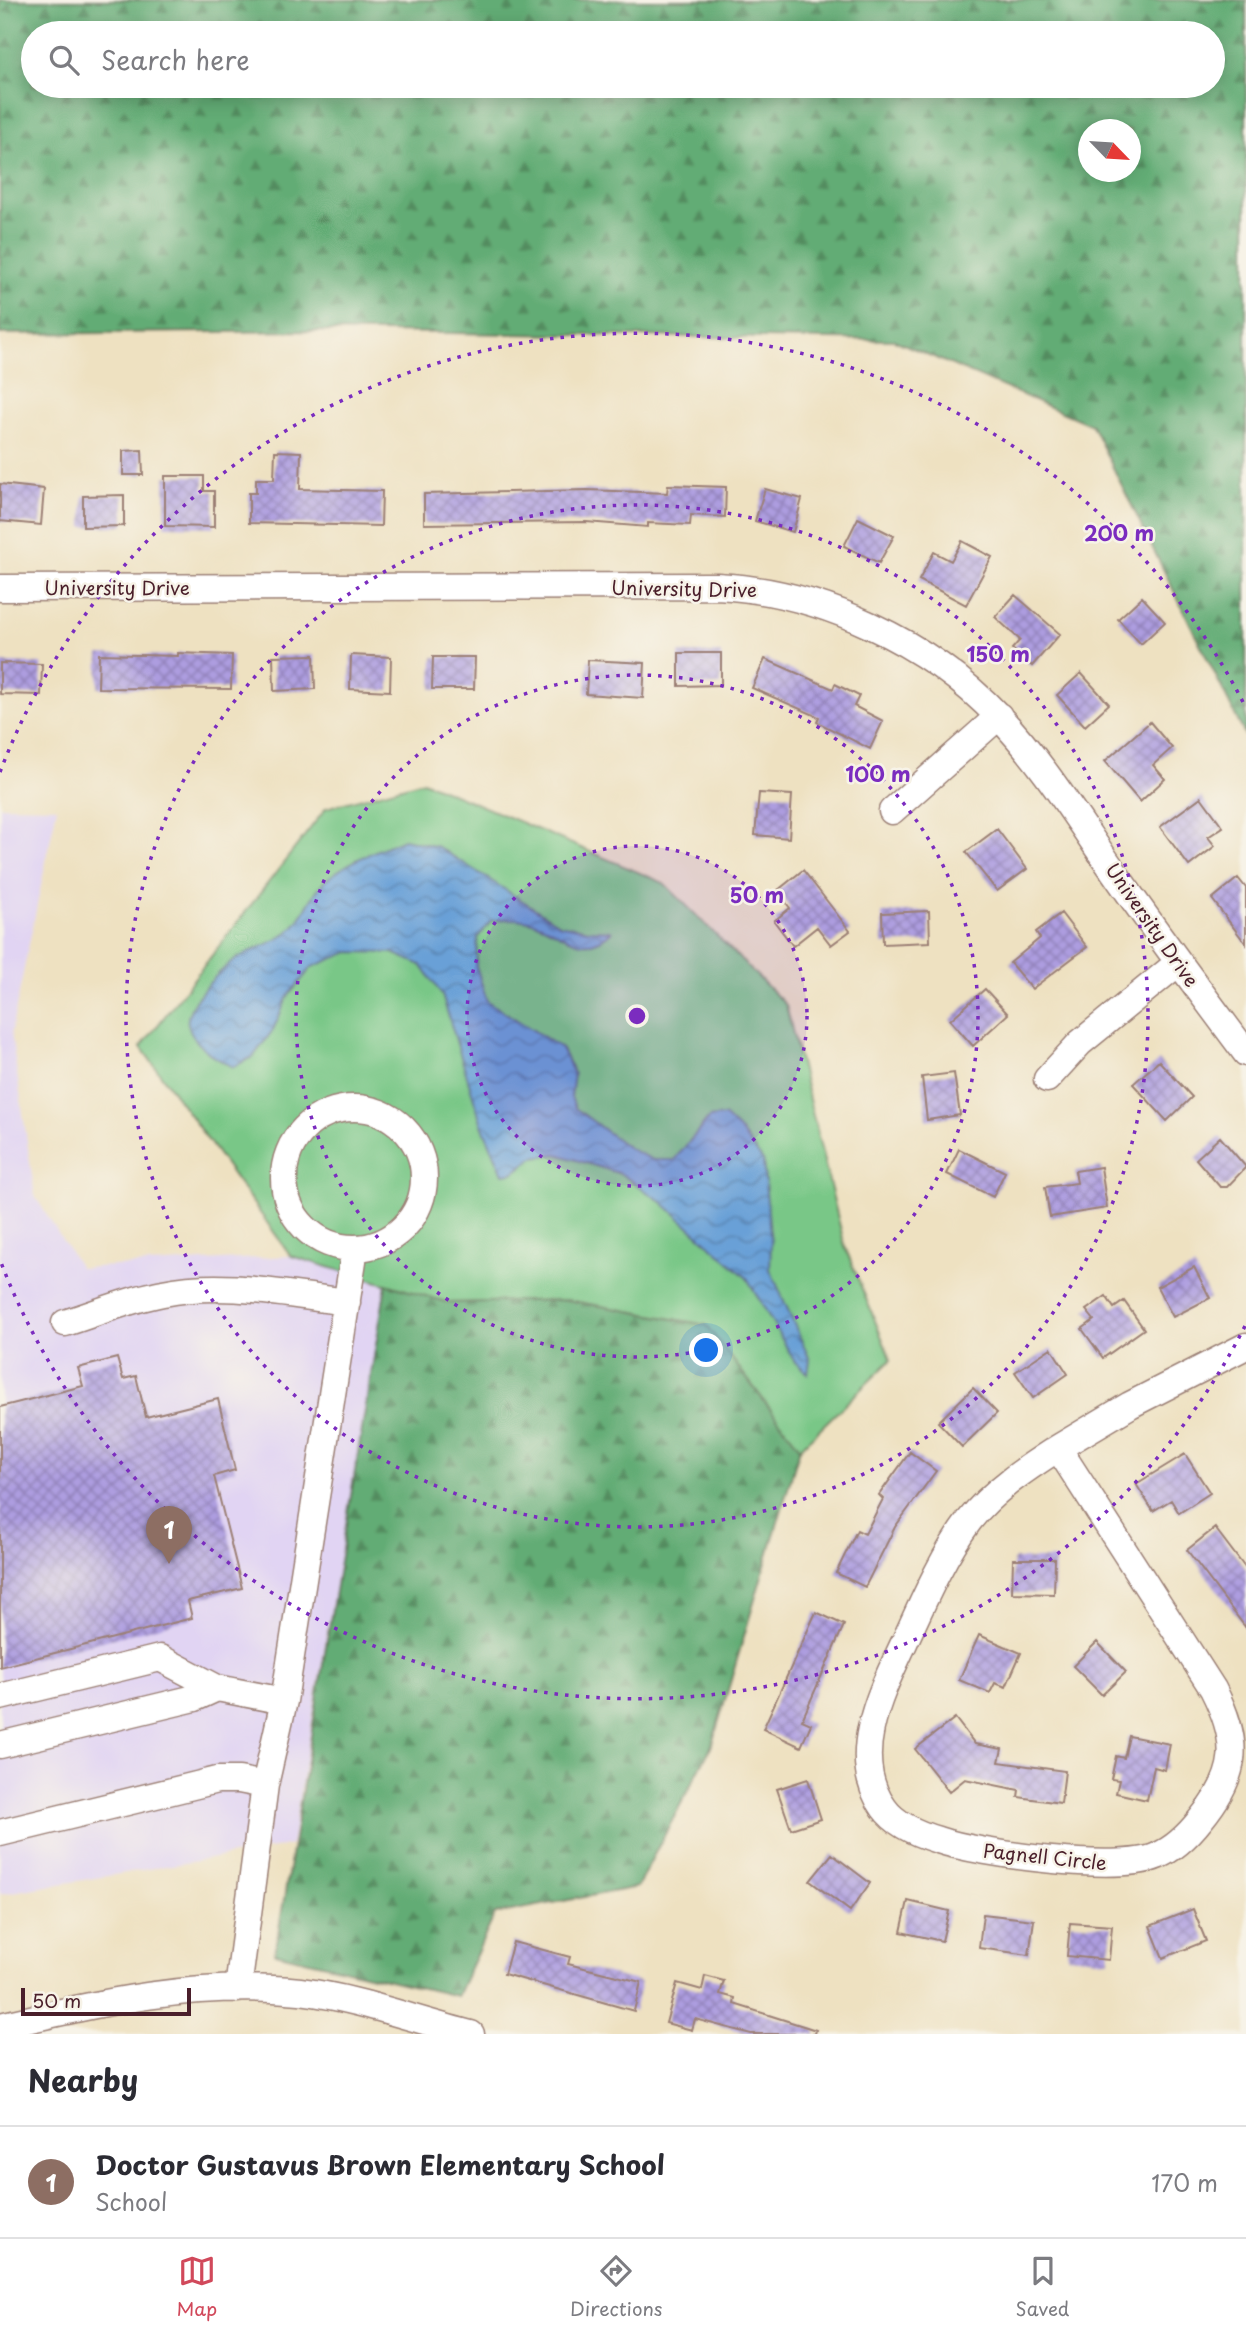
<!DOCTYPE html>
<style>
:root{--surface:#fff;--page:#f7f7f7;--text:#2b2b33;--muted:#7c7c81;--line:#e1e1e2;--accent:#d1495b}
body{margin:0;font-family:"Playpen Sans",sans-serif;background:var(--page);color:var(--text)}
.compass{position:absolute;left:1078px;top:119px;width:63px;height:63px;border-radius:50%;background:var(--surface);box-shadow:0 4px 18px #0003;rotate:115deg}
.scale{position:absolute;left:21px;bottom:18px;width:170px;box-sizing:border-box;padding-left:7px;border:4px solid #4a1f2b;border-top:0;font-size:19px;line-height:24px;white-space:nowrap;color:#4a1f2b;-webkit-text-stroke:5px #f7f3e8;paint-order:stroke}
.you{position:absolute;left:707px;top:1351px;width:24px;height:24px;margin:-18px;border:5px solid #fff;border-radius:50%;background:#1a73e8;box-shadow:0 0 0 10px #1a73e833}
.badge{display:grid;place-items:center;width:46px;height:46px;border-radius:50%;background:var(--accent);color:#fff;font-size:23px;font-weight:700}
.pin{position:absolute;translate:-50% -58px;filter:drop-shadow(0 2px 4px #0008)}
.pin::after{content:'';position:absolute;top:37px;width:24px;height:21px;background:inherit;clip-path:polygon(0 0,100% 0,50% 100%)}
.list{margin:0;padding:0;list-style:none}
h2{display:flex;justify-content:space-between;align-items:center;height:91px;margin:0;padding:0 28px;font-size:30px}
h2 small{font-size:23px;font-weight:400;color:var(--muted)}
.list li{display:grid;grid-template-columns:46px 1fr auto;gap:21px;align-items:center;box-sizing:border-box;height:112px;padding:0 28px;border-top:2px solid var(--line)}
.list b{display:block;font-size:26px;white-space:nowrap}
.list p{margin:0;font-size:23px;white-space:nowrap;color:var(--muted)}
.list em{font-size:23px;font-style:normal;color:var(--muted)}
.icon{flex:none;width:38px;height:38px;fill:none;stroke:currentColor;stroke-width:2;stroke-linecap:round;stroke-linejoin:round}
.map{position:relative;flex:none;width:1246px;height:2034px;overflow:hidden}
.search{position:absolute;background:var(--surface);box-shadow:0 4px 18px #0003;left:21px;right:21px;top:21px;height:77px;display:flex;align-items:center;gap:18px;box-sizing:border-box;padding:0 24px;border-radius:38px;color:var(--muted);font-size:26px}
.sheet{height:203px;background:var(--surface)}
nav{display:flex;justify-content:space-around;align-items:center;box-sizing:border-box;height:98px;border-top:2px solid var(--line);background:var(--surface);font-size:19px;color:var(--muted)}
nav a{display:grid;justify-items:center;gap:4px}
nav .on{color:var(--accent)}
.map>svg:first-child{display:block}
.built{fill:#e1d4f3}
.green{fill:#79c787;stroke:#627359;stroke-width:2}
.forest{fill:url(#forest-firs);stroke:#566650;stroke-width:2;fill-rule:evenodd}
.water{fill:url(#water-waves);stroke:#5a6081;stroke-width:2}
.building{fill:url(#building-cross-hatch)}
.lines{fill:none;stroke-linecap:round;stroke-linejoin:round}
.minor-casing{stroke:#9c8076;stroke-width:29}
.minor{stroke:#fff;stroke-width:26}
.ring{fill:none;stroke:#7b2cbf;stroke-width:3.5;stroke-dasharray:3.5 7}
.labels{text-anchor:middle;stroke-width:5;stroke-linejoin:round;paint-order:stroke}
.street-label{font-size:19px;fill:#4a1f2b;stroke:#f7f3e8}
.centre{fill:#7b2cbf;stroke:#f7f3e8;stroke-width:3.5}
.ring-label{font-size:21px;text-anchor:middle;font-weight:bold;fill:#7b2cbf;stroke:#f7f3e8;stroke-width:5;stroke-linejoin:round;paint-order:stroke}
</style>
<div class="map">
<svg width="1246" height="2034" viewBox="0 0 1246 2034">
<defs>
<pattern id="forest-firs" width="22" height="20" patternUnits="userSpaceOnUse" patternTransform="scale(1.75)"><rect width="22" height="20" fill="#62ac74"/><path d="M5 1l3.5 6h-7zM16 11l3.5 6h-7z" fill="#538b5f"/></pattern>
<pattern id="water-waves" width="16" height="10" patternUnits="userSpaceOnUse" patternTransform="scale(1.75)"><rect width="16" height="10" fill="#69a0d7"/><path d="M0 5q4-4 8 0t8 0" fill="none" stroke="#5882af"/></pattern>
<pattern id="building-cross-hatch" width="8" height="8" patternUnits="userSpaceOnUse" patternTransform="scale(1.75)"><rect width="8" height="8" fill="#ad9de0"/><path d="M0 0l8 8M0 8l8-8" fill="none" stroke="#8f7fb6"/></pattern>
</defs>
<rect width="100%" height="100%" fill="#f7f3e8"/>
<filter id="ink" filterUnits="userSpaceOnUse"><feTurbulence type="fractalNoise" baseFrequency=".0143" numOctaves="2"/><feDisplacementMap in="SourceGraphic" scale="14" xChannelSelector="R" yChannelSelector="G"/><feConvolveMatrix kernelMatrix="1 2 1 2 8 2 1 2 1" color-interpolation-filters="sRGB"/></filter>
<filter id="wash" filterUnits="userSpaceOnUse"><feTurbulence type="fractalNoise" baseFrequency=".00686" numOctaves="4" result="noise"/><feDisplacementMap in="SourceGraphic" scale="28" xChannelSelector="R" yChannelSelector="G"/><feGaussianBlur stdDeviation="1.57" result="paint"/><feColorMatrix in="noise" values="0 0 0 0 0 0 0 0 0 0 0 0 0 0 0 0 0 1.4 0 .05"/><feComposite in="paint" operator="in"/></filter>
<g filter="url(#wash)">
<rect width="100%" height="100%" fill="#eee1c1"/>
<path class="built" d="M 0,806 L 57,807 L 11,1032 L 35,1196 L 80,1268 L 291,1256 L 386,1284 L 291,1845 L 0,1894 Z"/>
<path class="green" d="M 423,781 L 664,883 L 786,1005 L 845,1247 L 891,1360 L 800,1448 L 706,1325 L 567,1300 L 449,1303 L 291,1256 L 141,1047 L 326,808 Z"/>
<path class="forest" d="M 0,0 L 1246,0 L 1246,737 L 1092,425 L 894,340 L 316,331 L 0,334 ZM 33,33 L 1213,33 L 1213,86 L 33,86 ZM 1088,130 L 1130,130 L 1130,172 L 1088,172 Z
M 386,1284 L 449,1303 L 567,1300 L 706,1325 L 800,1448 L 711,1747 L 637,1887 L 495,1914 L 457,1996 L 275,1953 Z"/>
<path class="water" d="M 404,839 L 438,847 L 559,924 L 588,930 L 612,931 C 584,959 563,932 536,923 C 521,918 506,918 491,921 L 478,937 L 476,966 L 487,1001 L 561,1048 L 574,1074 L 571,1097 L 575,1108 L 630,1149 L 653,1160 L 674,1160 L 709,1118 L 724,1116 L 741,1132 L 763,1161 L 771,1243 L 770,1269 L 810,1360 L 808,1373 L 795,1362 L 747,1278 L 663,1203 L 621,1174 L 557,1154 L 534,1157 L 513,1173 L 503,1174 L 482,1125 L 442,995 L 421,965 L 393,953 L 349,952 L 312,967 L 288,996 L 273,1030 L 253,1057 L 233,1067 C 216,1059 193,1045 188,1024 C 184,1004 226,963 243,955 C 261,946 279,942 294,926 C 306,914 311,894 324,882 C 345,862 378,850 404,839 Z"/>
<g id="blocks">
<path class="building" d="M 142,450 L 143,475 L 123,475 L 123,451 Z
M 275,451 L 301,452 L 300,489 L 382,491 L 381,526 L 249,523 L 249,493 L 256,493 L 256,479 L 274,479 Z
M 165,476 L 204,476 L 204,491 L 214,491 L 214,527 L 165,526 Z
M 0,484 L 44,489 L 41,525 L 0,521 Z
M 668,485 L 726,487 L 725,517 L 691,515 L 690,525 L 648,523 L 648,527 L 586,522 L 424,524 L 424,494 L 587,490 L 667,493 Z
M 765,489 L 802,499 L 793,532 L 755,521 Z
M 124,495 L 124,526 L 83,527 L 83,496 Z
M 858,518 L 894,536 L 879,563 L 844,546 Z
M 962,541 L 992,557 L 966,605 L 919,580 L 934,552 L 951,561 Z
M 1015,595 L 1060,634 L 1032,666 L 1012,649 L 1020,640 L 995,617 Z
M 1142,597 L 1165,622 L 1141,644 L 1118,619 Z
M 178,653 L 232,655 L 231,689 L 98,688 L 99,654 L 178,656 Z
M 679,653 L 721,653 L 721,685 L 679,686 Z
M 314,655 L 315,689 L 274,691 L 273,656 Z
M 351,655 L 391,657 L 390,691 L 350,689 Z
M 433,657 L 475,657 L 474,689 L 432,689 Z
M 765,659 L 833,689 L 835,684 L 859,696 L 854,706 L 883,721 L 870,749 L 817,722 L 819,717 L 752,688 Z
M 588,660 L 645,663 L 643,698 L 586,694 Z
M 0,663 L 42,664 L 41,695 L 0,694 Z
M 1081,673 L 1109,704 L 1085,726 L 1057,695 Z
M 1150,722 L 1172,748 L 1153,765 L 1165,779 L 1140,802 L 1105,761 Z
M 759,793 L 792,795 L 789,838 L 755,835 Z
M 1201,797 L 1223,827 L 1208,837 L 1215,846 L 1189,866 L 1160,827 Z
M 997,829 L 1027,869 L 997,891 L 966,852 Z
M 803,870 L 850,931 L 831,945 L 817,927 L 793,946 L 774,921 L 790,908 L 777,891 Z
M 1238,878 L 1246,888 L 1246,944 L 1212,899 Z
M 929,911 L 930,942 L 883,944 L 882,913 Z
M 1061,913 L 1087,947 L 1032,989 L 1010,963 L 1040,938 L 1036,932 Z
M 985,989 L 1008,1014 L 973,1046 L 950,1020 Z
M 1159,1061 L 1192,1097 L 1167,1121 L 1133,1084 Z
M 954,1073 L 960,1115 L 927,1120 L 922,1077 Z
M 1220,1137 L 1246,1167 L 1227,1187 L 1220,1187 L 1196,1159 Z
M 959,1149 L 1005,1172 L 993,1197 L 947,1174 Z
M 1101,1167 L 1107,1208 L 1050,1217 L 1045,1187 L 1077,1183 L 1075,1171 Z
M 1194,1267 L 1210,1298 L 1173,1317 L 1157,1287 Z
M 1106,1296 L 1114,1308 L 1124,1301 L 1144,1329 L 1103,1358 L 1082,1329 L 1094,1320 L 1086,1310 Z
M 1051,1348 L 1068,1374 L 1033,1398 L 1015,1372 Z
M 117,1358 L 123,1379 L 136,1376 L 146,1417 L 218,1399 L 235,1470 L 214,1476 L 242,1588 L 188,1601 L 192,1618 L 0,1667 L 0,1407 L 83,1386 L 78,1368 Z
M 973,1388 L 997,1413 L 962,1447 L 938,1422 Z
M 910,1452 L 936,1471 L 895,1527 L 865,1587 L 836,1573 L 857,1530 L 865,1534 L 883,1499 L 879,1495 Z
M 1185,1454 L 1210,1493 L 1179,1513 L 1171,1500 L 1153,1511 L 1136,1484 Z
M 1215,1528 L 1246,1569 L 1246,1628 L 1187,1550 Z
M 1013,1559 L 1055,1559 L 1054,1594 L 1012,1593 Z
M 816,1612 L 844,1625 L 802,1720 L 811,1724 L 801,1747 L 763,1729 Z
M 979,1635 L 1021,1653 L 1006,1687 L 995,1683 L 990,1693 L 959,1680 Z
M 1097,1642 L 1126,1672 L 1102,1695 L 1073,1666 Z
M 955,1718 L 975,1744 L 1002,1749 L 999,1762 L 1065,1771 L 1061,1803 L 1018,1797 L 1019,1790 L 965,1779 L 949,1792 L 915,1749 Z
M 1129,1736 L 1170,1744 L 1165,1770 L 1154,1767 L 1147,1800 L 1116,1793 L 1119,1780 L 1111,1779 L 1116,1756 L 1124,1758 Z
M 808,1779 L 821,1819 L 791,1829 L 777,1789 Z
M 832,1854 L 870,1883 L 850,1911 L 810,1881 Z
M 908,1901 L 949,1911 L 942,1941 L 901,1932 Z
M 1193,1909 L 1206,1941 L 1163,1958 L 1150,1926 Z
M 983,1914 L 1034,1920 L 1029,1955 L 979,1948 Z
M 1070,1923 L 1112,1926 L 1109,1960 L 1067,1956 Z
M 513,1942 L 570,1957 L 568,1964 L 641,1982 L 634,2011 L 504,1974 Z
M 705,1976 L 724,1981 L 720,1994 L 735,1998 L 734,2004 L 816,2030 L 815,2034 L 751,2034 L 695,2019 L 692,2030 L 666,2023 L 677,1983 L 702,1990 Z"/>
</g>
</g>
<g filter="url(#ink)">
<use href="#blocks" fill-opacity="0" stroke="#9c8076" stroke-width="2"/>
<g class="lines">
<g class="minor-casing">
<path id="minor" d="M 0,588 L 717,586 C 819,591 929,642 999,717 C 1046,766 1082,827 1121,882 C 1162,940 1204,997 1246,1053
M 892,811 L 999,716
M 1047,1079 L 1080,1043 L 1178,963
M284 1178a70 70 0 1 1 140 0a70 70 0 1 1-140 0Z
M 65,1323 C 97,1313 130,1299 163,1293 C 223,1280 288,1295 347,1302
M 1058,1448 L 1213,1689 C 1240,1742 1239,1773 1201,1819 C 1190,1833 1174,1849 1157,1856 C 1119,1873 979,1854 938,1840 C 918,1834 896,1825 884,1808 C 847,1757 882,1690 904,1643 C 923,1602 942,1557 969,1521 C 992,1491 1027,1468 1058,1448 Z
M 1058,1448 L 1130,1405 L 1246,1346
M 0,1697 L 160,1658 L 217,1688 L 284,1701
M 0,1745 L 195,1698 L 217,1688
M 0,1833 L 217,1780 L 239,1780 L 265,1785
M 238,1989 L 265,1785 L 284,1701 L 355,1248
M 0,2026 C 99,2003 197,1980 300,1991 C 357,1998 415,2020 471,2034"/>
</g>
<use href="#minor" class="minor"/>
</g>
</g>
<circle cx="637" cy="1016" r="170" fill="#7b2cbf" fill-opacity=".12"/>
<g class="ring">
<circle cx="637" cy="1016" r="170"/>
<circle cx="637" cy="1016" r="341"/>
<circle cx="637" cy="1016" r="511"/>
<path d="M1245 1326A682 682 0 0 1 0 1260M0 772A682 682 0 0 1 1245 706"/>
</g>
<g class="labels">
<g class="street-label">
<text x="117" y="595">University Drive</text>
<text transform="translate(684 589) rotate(1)" y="7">University Drive</text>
<text transform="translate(1152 925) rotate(55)" y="7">University Drive</text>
<text transform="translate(1045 1857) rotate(6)" y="7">Pagnell Circle</text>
</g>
</g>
<circle cx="637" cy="1016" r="10" class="centre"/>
<g class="ring-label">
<text x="1119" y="541">200 m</text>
<text x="998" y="662">150 m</text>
<text x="878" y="782">100 m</text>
<text x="757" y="903">50 m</text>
</g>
</svg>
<svg class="compass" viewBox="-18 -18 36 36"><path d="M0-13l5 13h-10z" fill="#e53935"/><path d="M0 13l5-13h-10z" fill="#7c7c81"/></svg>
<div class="scale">50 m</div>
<div class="you"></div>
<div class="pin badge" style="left:169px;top:1564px;background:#8d6e63">1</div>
<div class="search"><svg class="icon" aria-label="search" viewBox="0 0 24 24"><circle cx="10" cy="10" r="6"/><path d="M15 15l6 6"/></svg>Search here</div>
</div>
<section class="sheet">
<h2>Nearby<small></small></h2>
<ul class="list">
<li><span class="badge" style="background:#8d6e63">1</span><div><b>Doctor Gustavus Brown Elementary School</b><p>School</p></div><em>170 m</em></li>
</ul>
</section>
<nav>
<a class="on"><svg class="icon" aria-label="map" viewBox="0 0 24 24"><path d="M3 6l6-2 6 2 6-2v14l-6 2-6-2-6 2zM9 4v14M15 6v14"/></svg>Map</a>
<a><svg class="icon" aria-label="directions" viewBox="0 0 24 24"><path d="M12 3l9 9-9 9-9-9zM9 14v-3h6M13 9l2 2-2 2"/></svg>Directions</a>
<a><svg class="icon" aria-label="saved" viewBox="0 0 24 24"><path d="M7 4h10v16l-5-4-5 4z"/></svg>Saved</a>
</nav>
